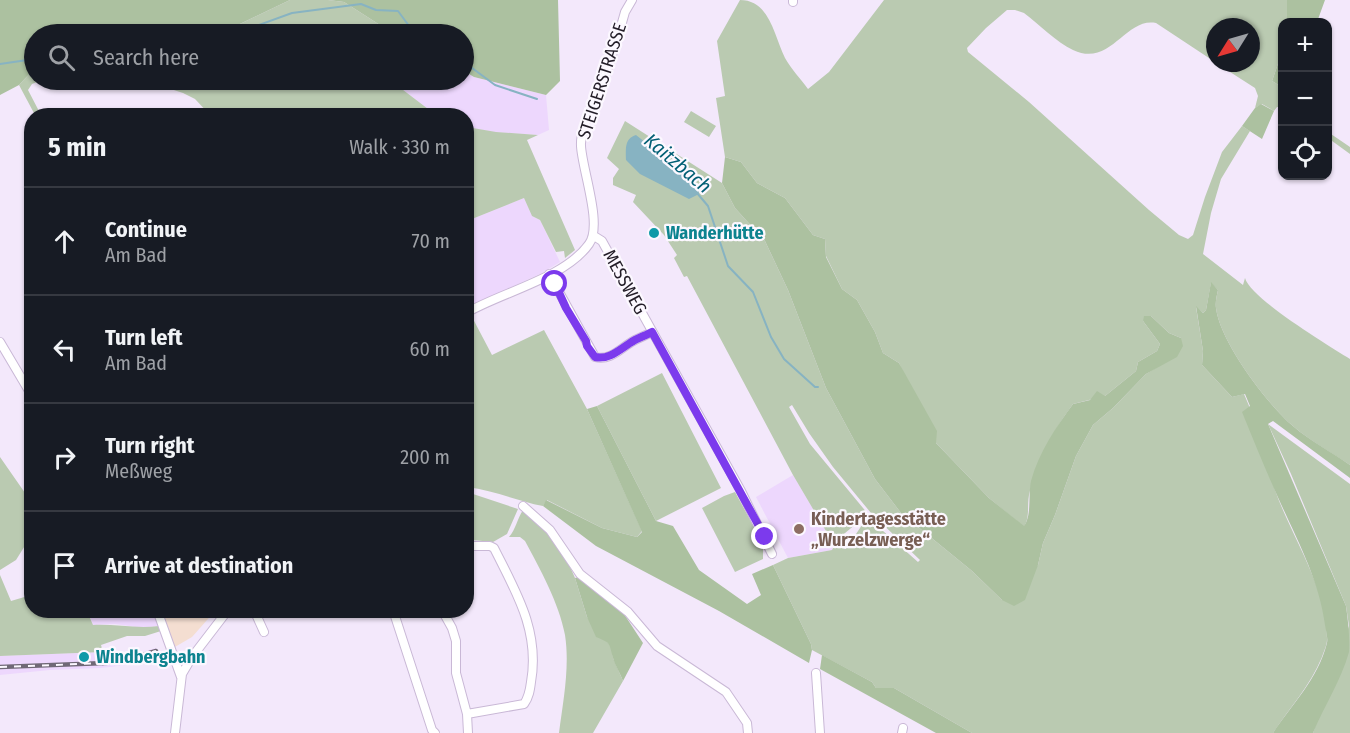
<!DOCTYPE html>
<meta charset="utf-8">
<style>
:root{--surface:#171b24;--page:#242831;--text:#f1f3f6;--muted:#9ea1a6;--line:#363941}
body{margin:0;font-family:"Fira Sans Condensed",sans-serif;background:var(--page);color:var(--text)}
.controls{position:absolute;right:18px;top:18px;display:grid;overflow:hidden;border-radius:12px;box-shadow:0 2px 4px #0004}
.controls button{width:54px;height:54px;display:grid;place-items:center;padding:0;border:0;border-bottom:2px solid var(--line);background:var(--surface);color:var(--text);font:30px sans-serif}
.compass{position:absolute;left:1206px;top:18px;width:54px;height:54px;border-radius:50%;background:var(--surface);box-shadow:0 2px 4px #0004;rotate:233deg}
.stop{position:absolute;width:18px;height:18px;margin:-14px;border:4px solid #7c3aed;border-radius:50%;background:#fff}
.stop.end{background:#7c3aed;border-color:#fff;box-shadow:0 2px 6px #0008}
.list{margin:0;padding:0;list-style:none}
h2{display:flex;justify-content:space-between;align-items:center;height:78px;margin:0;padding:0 24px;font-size:26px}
h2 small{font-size:20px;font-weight:400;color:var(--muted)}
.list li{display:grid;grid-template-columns:39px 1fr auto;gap:18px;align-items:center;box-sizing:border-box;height:108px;padding:0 24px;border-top:2px solid var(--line)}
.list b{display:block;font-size:22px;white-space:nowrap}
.list p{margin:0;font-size:20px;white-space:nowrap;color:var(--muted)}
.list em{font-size:20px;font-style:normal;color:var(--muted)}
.icon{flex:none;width:33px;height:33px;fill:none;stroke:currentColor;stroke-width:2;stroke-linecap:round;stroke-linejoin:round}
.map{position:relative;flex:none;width:1350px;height:733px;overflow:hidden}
.search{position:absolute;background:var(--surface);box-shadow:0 2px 4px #0004;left:24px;top:24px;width:450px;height:66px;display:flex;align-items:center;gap:15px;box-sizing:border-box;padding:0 21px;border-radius:33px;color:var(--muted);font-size:22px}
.panel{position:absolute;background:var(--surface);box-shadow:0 2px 4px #0004;left:24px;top:108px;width:450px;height:510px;border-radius:24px}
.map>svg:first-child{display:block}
.built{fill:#edd7fd}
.industrial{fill:#f4ded1}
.green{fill:#bacab1}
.forest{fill:#acc1a0}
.water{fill:#87b3c2}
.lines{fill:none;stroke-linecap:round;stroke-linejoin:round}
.stream{stroke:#87b3c2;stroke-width:2}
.minor-casing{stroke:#c9b8d6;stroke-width:10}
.minor{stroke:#fff;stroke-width:8}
.rail-casing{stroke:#706876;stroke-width:4.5}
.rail{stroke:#fcf8ff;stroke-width:2;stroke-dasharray:7;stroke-linecap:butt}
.route{stroke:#7c3aed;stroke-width:8}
.culture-dot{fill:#0f9aa8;stroke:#fcf8ff;stroke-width:2}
.education-dot{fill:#8d6e63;stroke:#fcf8ff;stroke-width:2}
.labels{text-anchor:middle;stroke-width:4.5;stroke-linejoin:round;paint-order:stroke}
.street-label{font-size:18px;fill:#231d28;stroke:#fcf8ff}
.culture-label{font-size:18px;font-weight:bold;fill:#0d838f;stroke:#fcf8ff;text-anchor:start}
.education-label{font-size:18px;font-weight:bold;fill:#785e54;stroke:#fcf8ff;text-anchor:start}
.water-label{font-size:20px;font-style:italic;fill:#025f75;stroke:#fcf8ff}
</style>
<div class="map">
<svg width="1350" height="733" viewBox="0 0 1350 733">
<rect width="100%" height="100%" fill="#f3e8fb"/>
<path class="built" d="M 464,71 L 474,77 L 546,95 L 549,130 L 538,135 L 492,132 L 467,127 L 466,116 L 436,115 L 390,80 L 464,80 Z
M 524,198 L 532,216 L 540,220 L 560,262 L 542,273 L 467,308 L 467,221 Z
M 793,475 L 833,543 L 832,550 L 788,558 L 756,497 Z
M 88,611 L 154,611 L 159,626 L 143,628 L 115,624 L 93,625 Z
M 115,648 L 118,659 L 156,648 L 159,655 L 126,665 L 101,668 L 50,670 L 0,675 L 0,656 L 103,652 L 102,649 Z"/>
<path class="industrial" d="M 154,611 L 215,611 L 192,637 L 168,651 Z"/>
<path class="green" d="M 290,0 L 328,0 L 344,2 L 394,34 L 219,34 Z
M 740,0 C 770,0 774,36 785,58 C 791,69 801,79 808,89 L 829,72 L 884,0 L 1287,0 L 1287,22 L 1282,22 L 1282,52 L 1272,81 L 1282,87 L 1282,107 L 1277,107 L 1274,111 L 1262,104 L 1255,108 L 1258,96 L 1255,88 L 1216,63 L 1251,63 L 1251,27 L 1215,27 L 1215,62 L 1156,23 C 1125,17 1111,68 1073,50 C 1057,43 1039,24 1024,13 L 1015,10 L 1007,10 L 986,28 L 967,48 L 968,52 L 1029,102 L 1149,210 L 1179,235 L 1188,239 L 1193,235 L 1205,197 L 1222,152 L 1242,126 L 1250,131 L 1221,179 L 1211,213 L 1203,254 L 1243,285 L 1245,278 C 1251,299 1328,345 1350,359 L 1350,465 C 1331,452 1310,441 1293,426 C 1267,404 1220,342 1216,308 C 1215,302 1217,295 1218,290 L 1211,283 L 1206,310 L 1203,313 L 1196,307 L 1203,351 L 1202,365 L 1232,397 L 1244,394 C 1258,425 1264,458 1275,490 C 1291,536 1328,589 1327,640 C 1327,645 1324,651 1322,657 C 1310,686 1290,707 1273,733 L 972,733 L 894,688 L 876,688 L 872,682 L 812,650 L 811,644 L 773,565 L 788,558 L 832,550 L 834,546 L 846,549 L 864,522 L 874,523 L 918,562 L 920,560 L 871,513 L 833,467 L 809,433 L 792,405 L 789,407 L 810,444 L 868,514 L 833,543 L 793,475 L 687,276 L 684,277 L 674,258 L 677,255 L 664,235 L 633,202 L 636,195 L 613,185 L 613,178 L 619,169 L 607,158 L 625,121 L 722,183 L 735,208 L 765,241 L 788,290 L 826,388 L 875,479 L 901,513 L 972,571 L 1002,600 L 1038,565 L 1043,543 L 1055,515 L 1076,456 L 1093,425 L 1113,408 L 1146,374 L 1159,366 L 1181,338 L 1169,333 L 1151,316 L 1143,321 L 1160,344 L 1157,351 L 1138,362 L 1136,371 L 1105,396 L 1073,404 C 1052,433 1037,459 1029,495 C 1027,506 1030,517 1024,527 L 989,498 L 936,443 L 899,363 L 883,353 L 875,332 L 857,300 L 842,289 L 826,256 L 825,239 L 813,235 L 785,198 L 757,183 L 741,162 L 725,157 L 716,98 L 725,96 L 717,41 Z
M 34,69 L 34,80 L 42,80 L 32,84 L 28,90 L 41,115 L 35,115 L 19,85 Z
M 143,80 L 390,80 L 436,115 L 210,115 L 195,99 L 183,93 Z
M 691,111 L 716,126 L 709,137 L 684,122 Z
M 467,127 L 496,132 L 538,135 L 527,140 L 575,250 L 565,258 L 564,251 L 556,252 L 540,220 L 532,216 L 524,198 L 467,221 Z
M 1328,132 L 1350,147 L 1350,154 L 1328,138 Z
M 466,311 L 472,317 L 492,355 L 544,330 L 587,409 L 642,531 L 637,537 L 602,528 L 547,500 L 543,506 C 517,501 493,490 467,487 Z
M 662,373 L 721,488 L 656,521 L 597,406 Z
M 1268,424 L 1350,484 L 1350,733 L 1313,733 L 1349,626 L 1346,606 L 1291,474 Z
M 0,457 L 32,503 L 31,536 L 16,560 L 0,570 Z
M 467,492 L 518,509 L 507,534 L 493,542 L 472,540 L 467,519 Z
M 735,492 L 760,538 L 763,537 L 763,559 L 735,572 L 702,508 L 724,496 Z
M 523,510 L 546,529 L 567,560 L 575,578 L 587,617 L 612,648 L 613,658 L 623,681 L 593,733 L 559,733 C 563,702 570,667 565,635 C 559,603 540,569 525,541 L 520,537 L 509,537 C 516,529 517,519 523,510 Z
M 0,575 L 11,601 L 31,595 L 32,610 L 87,611 L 93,625 C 116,624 137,629 159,626 L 161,631 L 145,636 L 127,636 L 101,645 L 103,652 L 0,656 Z"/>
<path class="forest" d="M 0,0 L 290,0 L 219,34 L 34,34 L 34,69 L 19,85 L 0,95 Z
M 328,0 L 558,0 L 560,81 L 546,95 L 474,77 L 464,71 L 464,34 L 394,34 L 344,2 Z
M 1287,0 L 1325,0 L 1317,22 L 1287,22 Z
M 1282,52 L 1282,87 L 1272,81 Z
M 1261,104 L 1274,111 L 1262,139 L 1242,126 L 1255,108 Z
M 725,157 L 741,162 L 757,183 L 785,198 L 813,235 L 825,239 L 826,257 L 842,289 L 857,300 L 875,332 L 883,353 L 899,363 L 937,431 L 936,443 L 989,498 L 1024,526 C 1032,515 1028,495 1031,481 C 1039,452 1056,427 1073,404 L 1090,400 L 1097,391 L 1105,396 L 1136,371 L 1138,362 L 1157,351 L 1160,344 L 1143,321 L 1144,316 L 1151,316 L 1169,333 L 1181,338 L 1183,346 L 1177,357 L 1146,374 L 1113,408 L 1093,425 L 1076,456 L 1055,515 L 1043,543 L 1038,565 L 1025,600 L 1014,606 L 1002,600 L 972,571 L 901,513 L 875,479 L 826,388 L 788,290 L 765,241 L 735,208 L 722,183 Z
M 1211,282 L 1218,290 C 1217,295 1215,302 1216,308 C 1220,342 1267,404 1293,426 C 1310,441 1332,452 1350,465 L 1350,478 L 1273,421 L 1268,424 L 1346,606 C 1348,620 1350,638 1349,652 C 1341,681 1324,706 1313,733 L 1273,733 C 1292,704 1318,679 1327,643 C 1328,638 1326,631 1325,625 C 1319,578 1295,536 1276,493 C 1264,466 1253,439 1242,412 L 1250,406 L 1245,394 L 1232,397 L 1202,365 L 1203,351 L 1196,306 L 1203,313 L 1206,310 Z
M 597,406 L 656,521 L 673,526 L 699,570 L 747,604 L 761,595 L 752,574 L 773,565 L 811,644 L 812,650 L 809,663 L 719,611 L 596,546 L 543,506 L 546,500 L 602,528 L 637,537 L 642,532 L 587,409 Z
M 579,577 L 624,614 L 643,643 L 623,681 C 620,673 615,665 613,658 C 609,643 611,643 596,637 L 587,617 L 575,578 Z
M 822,655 L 872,682 L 876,688 L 894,688 L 972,733 L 936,733 L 820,669 Z"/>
<path class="water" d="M 636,135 L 685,174 L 698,187 L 699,194 L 689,199 L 640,174 L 626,160 C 626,149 624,139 636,135 Z"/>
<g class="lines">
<path class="stream" d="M 234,34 L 292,13 L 361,4 L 376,10 L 398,11 L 415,34
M 464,62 L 495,85 L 537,99
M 0,64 L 34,59
M 697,193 L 708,206 L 728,266 L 753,292 L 771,337 L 784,359 L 815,387 L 818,387"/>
<g class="minor-casing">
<path id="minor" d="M 793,0 L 793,2
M 594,236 L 602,241 L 741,491 L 772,554
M 549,274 L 595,357 C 609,361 619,350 630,343 C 637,338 645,336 652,332
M 466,313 C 502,292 565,278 589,244 C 603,225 582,169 581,146 C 580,126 594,108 600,90 C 609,65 618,38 625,12 L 632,0
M 0,342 L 32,396
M 523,506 L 550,530 L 580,574 L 628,612 L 657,646 L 726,692 L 747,723 L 748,733
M 466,546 L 490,546 L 494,548 C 516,592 540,631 531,682 C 530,690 529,697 524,704 L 467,714
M 157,610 L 181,677
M 254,610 L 264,632
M 393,610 L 432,730 L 435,733
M 442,610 L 452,628 L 456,641 L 456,673 L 467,714 L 468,733
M 816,673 L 820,733
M 175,733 L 182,674 L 192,657 L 228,610
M 902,733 L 903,728"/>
</g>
<use href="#minor" class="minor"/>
<g class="rail-casing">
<path id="rail" d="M 0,667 L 106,663 L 123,661 L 156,651"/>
</g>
<use href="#rail" class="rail"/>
</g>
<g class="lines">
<path class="route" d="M 555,284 L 566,308 L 586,341 L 587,346 L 595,357 C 609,360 619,350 630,343 C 637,338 645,336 652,332 L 765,537"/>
</g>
<g class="culture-dot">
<circle cx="654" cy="233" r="6"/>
<circle cx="84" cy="657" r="6"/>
</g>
<circle class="education-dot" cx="799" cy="529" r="6"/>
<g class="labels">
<g class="street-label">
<text transform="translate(602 81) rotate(-72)" y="6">STEIGERSTRASSE</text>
<text transform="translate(625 282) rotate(61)" y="6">MESSWEG</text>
</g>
<g class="culture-label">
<text x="666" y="239">Wanderhütte</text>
<text x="96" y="663">Windbergbahn</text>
</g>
<g class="education-label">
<text x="811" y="525">Kindertagesstätte<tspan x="811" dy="21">„Wurzelzwerge“</tspan></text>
</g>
<g class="water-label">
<text transform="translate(678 163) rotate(40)" y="7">Kaitzbach</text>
</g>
</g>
</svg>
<div class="controls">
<button>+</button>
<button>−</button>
<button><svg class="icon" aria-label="locate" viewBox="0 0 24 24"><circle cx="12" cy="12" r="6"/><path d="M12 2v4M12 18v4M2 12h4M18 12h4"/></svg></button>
</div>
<svg class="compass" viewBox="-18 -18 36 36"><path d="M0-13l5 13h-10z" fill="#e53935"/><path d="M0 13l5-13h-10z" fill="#9ea1a6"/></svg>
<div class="stop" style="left:555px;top:284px"></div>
<div class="stop end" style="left:765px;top:537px"></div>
<div class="search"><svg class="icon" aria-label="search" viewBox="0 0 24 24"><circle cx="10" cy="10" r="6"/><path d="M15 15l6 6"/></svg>Search here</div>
<section class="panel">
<h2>5 min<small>Walk · 330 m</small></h2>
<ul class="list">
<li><svg class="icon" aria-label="ahead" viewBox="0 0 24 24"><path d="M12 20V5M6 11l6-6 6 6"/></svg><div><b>Continue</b><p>Am Bad</p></div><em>70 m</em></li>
<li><svg class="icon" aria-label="left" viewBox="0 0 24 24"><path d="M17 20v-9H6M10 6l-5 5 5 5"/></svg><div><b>Turn left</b><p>Am Bad</p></div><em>60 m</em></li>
<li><svg class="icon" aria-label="right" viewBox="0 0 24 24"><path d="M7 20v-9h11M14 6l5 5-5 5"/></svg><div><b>Turn right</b><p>Meßweg</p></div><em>200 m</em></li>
<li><svg class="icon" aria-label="arrive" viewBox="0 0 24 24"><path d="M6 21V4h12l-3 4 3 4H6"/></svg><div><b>Arrive at destination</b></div></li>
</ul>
</section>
</div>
